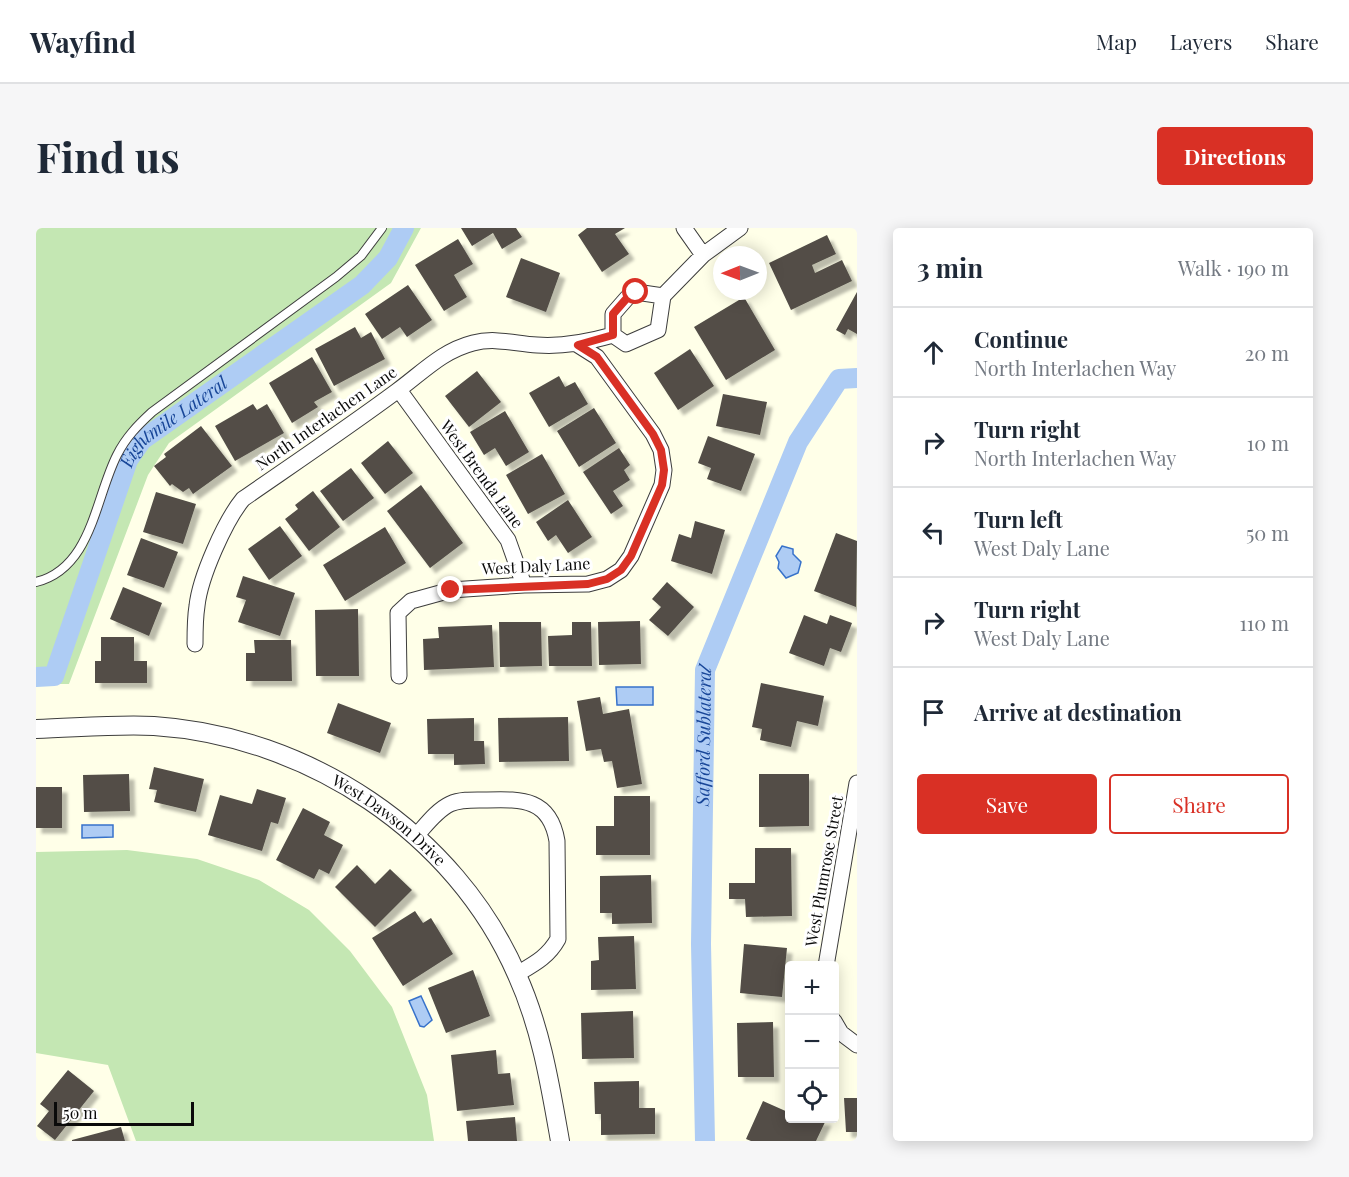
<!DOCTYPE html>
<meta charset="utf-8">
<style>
:root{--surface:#fff;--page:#f6f6f7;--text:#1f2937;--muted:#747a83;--line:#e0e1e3;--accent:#d93025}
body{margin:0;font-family:"Playfair Display",serif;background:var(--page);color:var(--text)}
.controls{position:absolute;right:18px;bottom:18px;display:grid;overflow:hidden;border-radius:6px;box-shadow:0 3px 15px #0003}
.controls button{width:54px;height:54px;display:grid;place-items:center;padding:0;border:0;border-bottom:2px solid var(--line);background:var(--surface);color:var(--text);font:30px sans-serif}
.compass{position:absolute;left:677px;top:18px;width:54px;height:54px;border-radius:50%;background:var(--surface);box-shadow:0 3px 15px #0003;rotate:269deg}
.scale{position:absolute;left:18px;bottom:15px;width:140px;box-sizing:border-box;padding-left:6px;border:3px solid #0a0a0a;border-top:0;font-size:16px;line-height:21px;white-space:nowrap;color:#0a0a0a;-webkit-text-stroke:4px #fff;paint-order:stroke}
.stop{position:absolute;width:18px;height:18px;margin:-14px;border:4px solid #d93025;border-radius:50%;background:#fff}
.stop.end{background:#d93025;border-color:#fff;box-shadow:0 2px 6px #0008}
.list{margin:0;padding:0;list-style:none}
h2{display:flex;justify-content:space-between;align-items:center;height:78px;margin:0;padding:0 24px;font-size:26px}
h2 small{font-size:20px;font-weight:400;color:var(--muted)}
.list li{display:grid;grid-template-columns:39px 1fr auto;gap:18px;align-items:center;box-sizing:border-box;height:90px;padding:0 24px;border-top:2px solid var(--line)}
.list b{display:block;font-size:22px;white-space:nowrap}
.list p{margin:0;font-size:20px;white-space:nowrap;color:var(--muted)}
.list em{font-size:20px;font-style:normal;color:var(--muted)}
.actions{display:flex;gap:12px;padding:18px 24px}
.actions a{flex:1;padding:14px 0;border:2px solid var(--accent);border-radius:6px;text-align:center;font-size:21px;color:var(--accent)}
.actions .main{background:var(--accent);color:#fff}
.icon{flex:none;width:33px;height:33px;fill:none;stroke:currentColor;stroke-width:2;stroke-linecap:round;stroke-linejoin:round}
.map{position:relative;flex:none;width:821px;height:913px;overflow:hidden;border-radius:6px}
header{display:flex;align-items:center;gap:36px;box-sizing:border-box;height:84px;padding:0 30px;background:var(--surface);border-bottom:2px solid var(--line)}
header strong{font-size:28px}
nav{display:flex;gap:33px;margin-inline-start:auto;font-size:21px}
.intro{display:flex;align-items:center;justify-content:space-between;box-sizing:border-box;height:144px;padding:0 36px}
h1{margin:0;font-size:42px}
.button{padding:15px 27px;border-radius:6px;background:var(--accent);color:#fff;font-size:21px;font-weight:700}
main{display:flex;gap:36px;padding:0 36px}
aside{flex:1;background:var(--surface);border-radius:6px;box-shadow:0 3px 15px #0003}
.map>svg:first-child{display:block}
.green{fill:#c4e7b3}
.water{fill:#aeccf4;stroke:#3772ca;stroke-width:1.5}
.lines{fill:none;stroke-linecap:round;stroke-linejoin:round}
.canal{stroke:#aeccf4;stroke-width:20}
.building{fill:#524e47;filter:url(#shadow)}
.service-casing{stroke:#3d3d3d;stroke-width:10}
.minor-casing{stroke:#3d3d3d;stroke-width:17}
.tertiary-casing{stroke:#3d3d3d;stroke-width:20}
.service{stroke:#fff;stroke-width:8}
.minor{stroke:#fff;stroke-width:15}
.tertiary{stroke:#fff;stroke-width:18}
.route{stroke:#d93025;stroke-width:8}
.labels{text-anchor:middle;stroke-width:6;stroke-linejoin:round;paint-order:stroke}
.street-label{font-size:16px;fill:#0a0a0a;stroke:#fff}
.water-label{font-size:18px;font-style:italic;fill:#184698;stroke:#fff}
</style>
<header>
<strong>Wayfind</strong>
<nav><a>Map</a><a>Layers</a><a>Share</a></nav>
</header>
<div class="intro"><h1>Find us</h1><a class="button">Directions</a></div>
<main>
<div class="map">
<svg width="821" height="913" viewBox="0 0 821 913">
<defs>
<filter id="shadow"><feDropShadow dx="5.5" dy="5.5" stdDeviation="1.5" flood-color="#0004"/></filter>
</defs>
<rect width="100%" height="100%" fill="#ffffe8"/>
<path class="green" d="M 0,0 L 385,0 L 355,55 L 133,215 L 112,247 L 33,456 L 0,456 Z
M 91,622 L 161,631 L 223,652 L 273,682 L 314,723 L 356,779 L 391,867 L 398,913 L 100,913 L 72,837 L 0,825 L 0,624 Z"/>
<path class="water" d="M 746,318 L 757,321 L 757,326 L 765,334 L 762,345 L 750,350 L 742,340 L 743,334 L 740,328 Z
M 580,459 L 617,459 L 617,477 L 581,477 Z
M 46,597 L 77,597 L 77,609 L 46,610 Z
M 385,768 L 396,792 L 388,799 L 384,798 L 373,773 Z"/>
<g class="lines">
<g class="canal">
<path id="s1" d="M 0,449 L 18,448 L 92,232 L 106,212 L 326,57 L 352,30 L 368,0"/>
<path id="s2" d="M 669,913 L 665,716 L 669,442 L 762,214 L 803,151 L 821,150"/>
</g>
</g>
<path class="building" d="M 425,0 L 480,0 L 486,9 L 466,21 L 457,5 L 436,18 Z
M 551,0 L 589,0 L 579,6 L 593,26 L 566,44 L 542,7 Z
M 791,7 L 800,26 L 776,37 L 779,45 L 806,32 L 816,53 L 755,82 L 733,35 Z
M 422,11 L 437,36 L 418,47 L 431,69 L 408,83 L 379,37 Z
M 485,30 L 524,45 L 510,84 L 470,69 Z
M 372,57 L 396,92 L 371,109 L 364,99 L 346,111 L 329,86 Z
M 821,64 L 821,106 L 812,101 L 809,107 L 800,102 Z
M 708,69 L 739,122 L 690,152 L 658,99 Z
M 319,99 L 325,110 L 335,104 L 349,131 L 298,158 L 279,121 Z
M 654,121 L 678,158 L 642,182 L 618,145 Z
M 276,129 L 296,164 L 278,174 L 282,179 L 256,195 L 233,155 Z
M 441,143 L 465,174 L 433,199 L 409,168 Z
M 523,148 L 529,159 L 539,154 L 552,176 L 513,199 L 493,165 Z
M 687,166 L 731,174 L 724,207 L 680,198 Z
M 217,176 L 221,182 L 231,176 L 248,205 L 199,233 L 179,198 Z
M 558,180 L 580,215 L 543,239 L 521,203 Z
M 469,183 L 493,224 L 470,238 L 459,220 L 448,227 L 434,204 Z
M 165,198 L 196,238 L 157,266 L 153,260 L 147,264 L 136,256 L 134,258 L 118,238 L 130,229 L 128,226 Z
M 672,208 L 719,226 L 705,263 L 671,251 L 675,240 L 662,235 Z
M 352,213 L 377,245 L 349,266 L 325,235 Z
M 583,220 L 594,237 L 588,242 L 594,252 L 577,263 L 587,278 L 575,286 L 547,244 Z
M 506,226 L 529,266 L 492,286 L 470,247 Z
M 315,240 L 338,270 L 307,293 L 284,263 Z
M 385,257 L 427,315 L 394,340 L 351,283 Z
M 277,263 L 304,299 L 273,323 L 249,291 L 262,281 L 259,277 Z
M 120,264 L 160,276 L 147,316 L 107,304 Z
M 532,272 L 556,309 L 532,325 L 520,307 L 512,313 L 500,294 Z
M 659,293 L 689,302 L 676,346 L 635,333 L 643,306 L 655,310 Z
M 244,298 L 266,328 L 233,352 L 212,321 Z
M 349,299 L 370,335 L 309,373 L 287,337 Z
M 800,305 L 821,313 L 820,379 L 778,363 Z
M 105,310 L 142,324 L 128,360 L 91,347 Z
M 207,348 L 259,365 L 244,408 L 202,394 L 210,372 L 200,369 Z
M 631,354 L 658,379 L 632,408 L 613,392 L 625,379 L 616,371 Z
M 87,359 L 126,375 L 113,408 L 74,391 Z
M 322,381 L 323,448 L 280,448 L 279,382 Z
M 768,387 L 791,396 L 794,387 L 816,395 L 805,424 L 794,420 L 788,438 L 753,425 Z
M 604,393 L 605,436 L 563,437 L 562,394 Z
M 463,394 L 505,394 L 506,438 L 464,439 Z
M 536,394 L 555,394 L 556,438 L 513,438 L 512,408 L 536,407 Z
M 456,397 L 458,439 L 388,442 L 387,411 L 403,410 L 402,399 Z
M 65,409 L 98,409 L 98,433 L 111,433 L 111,455 L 59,455 L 59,433 L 65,433 Z
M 218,412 L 255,412 L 256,453 L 210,453 L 210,425 L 219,425 Z
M 725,455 L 788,468 L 782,498 L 761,493 L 755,519 L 724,512 L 726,501 L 716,499 Z
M 564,469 L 567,486 L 593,481 L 606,556 L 581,560 L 576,533 L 568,534 L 565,521 L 550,523 L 541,473 Z
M 302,475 L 355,495 L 344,525 L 291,505 Z
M 532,489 L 533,533 L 463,534 L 462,490 Z
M 438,490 L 438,513 L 448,513 L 449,536 L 418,537 L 418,526 L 392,526 L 391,491 Z
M 118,539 L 168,551 L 160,584 L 118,574 L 121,562 L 113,561 Z
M 93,546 L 94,583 L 48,584 L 47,547 Z
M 723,546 L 773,546 L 773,598 L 723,599 Z
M 0,559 L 26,559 L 26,600 L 0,600 Z
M 221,561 L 250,570 L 242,596 L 235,594 L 226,623 L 172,607 L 184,567 L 216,576 Z
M 578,568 L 614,568 L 614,627 L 560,627 L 560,598 L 578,598 Z
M 267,580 L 294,594 L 288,607 L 307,617 L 293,646 L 283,641 L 278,651 L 240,632 Z
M 719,620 L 755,620 L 756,688 L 710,689 L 709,671 L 693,671 L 693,655 L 719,655 Z
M 321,637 L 339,656 L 354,641 L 376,662 L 339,699 L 299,659 Z
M 615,647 L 616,695 L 576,696 L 576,685 L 564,685 L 564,648 Z
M 379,683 L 387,695 L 395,690 L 417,726 L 367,758 L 336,710 Z
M 598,708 L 600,761 L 555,762 L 555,733 L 563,732 L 562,709 Z
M 708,716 L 751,720 L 746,769 L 704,765 Z
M 437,742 L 454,788 L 410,805 L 392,760 Z
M 597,783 L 598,830 L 546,831 L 545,785 Z
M 737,794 L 738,849 L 702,849 L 701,795 Z
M 460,822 L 462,846 L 474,845 L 478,877 L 421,883 L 415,827 Z
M 32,842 L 58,863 L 19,912 L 1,898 L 13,883 L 4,876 Z
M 603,853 L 603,880 L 619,880 L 619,906 L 565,907 L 565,886 L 559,886 L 558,854 Z
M 808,870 L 821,870 L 821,904 L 810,904 Z
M 727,873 L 754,885 L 754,890 L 790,892 L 780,913 L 715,913 L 710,911 Z
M 479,889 L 481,913 L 432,913 L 430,893 Z
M 85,899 L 89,913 L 36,913 L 36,912 Z"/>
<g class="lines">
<g class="service-casing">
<path id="service" d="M 0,354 C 56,340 59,270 81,227 C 90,209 102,197 116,184 L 300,49 L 325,28 L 346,0"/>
</g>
<g class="minor-casing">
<path id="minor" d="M 648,0 L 667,27
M 577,107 L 590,116 L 622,102 L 627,68 L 667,27 L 704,0
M 577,107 L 577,86 L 591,70 L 600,64 L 627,68
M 363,162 L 472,312 L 488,357
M 159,416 C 159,403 159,390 161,378 C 164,349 189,293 207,271 C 259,235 311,200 361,163 C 387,144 406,123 437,115 C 459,109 480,116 501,117 C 528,119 552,114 577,107
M 363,448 L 362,385 L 375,373 L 415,362 L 488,357 L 552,356 L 571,351 L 585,342 L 595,328 L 626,257 L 628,242 L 625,222 L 617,206 L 561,129 L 542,117
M 380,608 C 390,597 401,582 414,576 C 425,571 439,572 451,572 C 487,571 514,571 521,613 L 522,711 C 512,729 498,736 481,746
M 790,738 L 821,555
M 798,793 L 805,805 L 821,817"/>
</g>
<g class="tertiary-casing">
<g id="tertiary">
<path id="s3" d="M 0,501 C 39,500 79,496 118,498 C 271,508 419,604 481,747 C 505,800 514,856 524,913"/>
</g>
</g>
<use href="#service" class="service"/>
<use href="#minor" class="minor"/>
<use href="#tertiary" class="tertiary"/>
</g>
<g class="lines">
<path class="route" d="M 415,362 L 552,356 L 571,351 L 585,342 L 595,328 L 626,257 L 628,242 L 625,222 L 617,206 L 561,129 L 542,117 L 577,107 L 577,86 L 591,70 L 600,64"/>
</g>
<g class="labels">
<g class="street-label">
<text transform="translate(290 190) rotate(-35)" y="6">North Interlachen Lane</text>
<text transform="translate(446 246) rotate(54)" y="6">West Brenda Lane</text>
<text transform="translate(500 338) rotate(-3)" y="6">West Daly Lane</text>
<text dy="6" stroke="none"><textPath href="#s3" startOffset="376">West Dawson Drive</textPath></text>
<text transform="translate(788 643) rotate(-80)" y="6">West Plumrose Street</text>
</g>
<g class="water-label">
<text dy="6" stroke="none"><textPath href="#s1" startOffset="306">Eightmile Lateral</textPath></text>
<text dy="6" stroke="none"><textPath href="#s2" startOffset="405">Safford Sublateral</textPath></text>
</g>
</g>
</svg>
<div class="controls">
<button>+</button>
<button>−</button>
<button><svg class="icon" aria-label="locate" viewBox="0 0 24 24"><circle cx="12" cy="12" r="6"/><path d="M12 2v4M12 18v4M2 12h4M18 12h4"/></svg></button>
</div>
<svg class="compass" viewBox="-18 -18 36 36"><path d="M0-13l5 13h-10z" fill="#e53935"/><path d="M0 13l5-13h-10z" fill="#747a83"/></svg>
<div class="scale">50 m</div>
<div class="stop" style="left:600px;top:64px"></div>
<div class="stop end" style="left:415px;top:362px"></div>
</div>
<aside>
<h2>3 min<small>Walk · 190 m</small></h2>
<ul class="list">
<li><svg class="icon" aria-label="ahead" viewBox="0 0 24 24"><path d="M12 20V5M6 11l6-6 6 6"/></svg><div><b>Continue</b><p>North Interlachen Way</p></div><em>20 m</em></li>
<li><svg class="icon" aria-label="right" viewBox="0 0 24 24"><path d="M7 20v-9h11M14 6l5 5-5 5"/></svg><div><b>Turn right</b><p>North Interlachen Way</p></div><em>10 m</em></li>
<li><svg class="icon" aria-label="left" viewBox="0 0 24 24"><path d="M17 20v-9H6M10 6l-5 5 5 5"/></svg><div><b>Turn left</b><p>West Daly Lane</p></div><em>50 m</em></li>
<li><svg class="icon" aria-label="right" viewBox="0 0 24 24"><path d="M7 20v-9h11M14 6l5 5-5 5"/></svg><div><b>Turn right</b><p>West Daly Lane</p></div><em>110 m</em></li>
<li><svg class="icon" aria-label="arrive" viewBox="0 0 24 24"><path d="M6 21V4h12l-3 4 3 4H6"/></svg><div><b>Arrive at destination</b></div></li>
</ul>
<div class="actions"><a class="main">Save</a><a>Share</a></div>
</aside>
</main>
